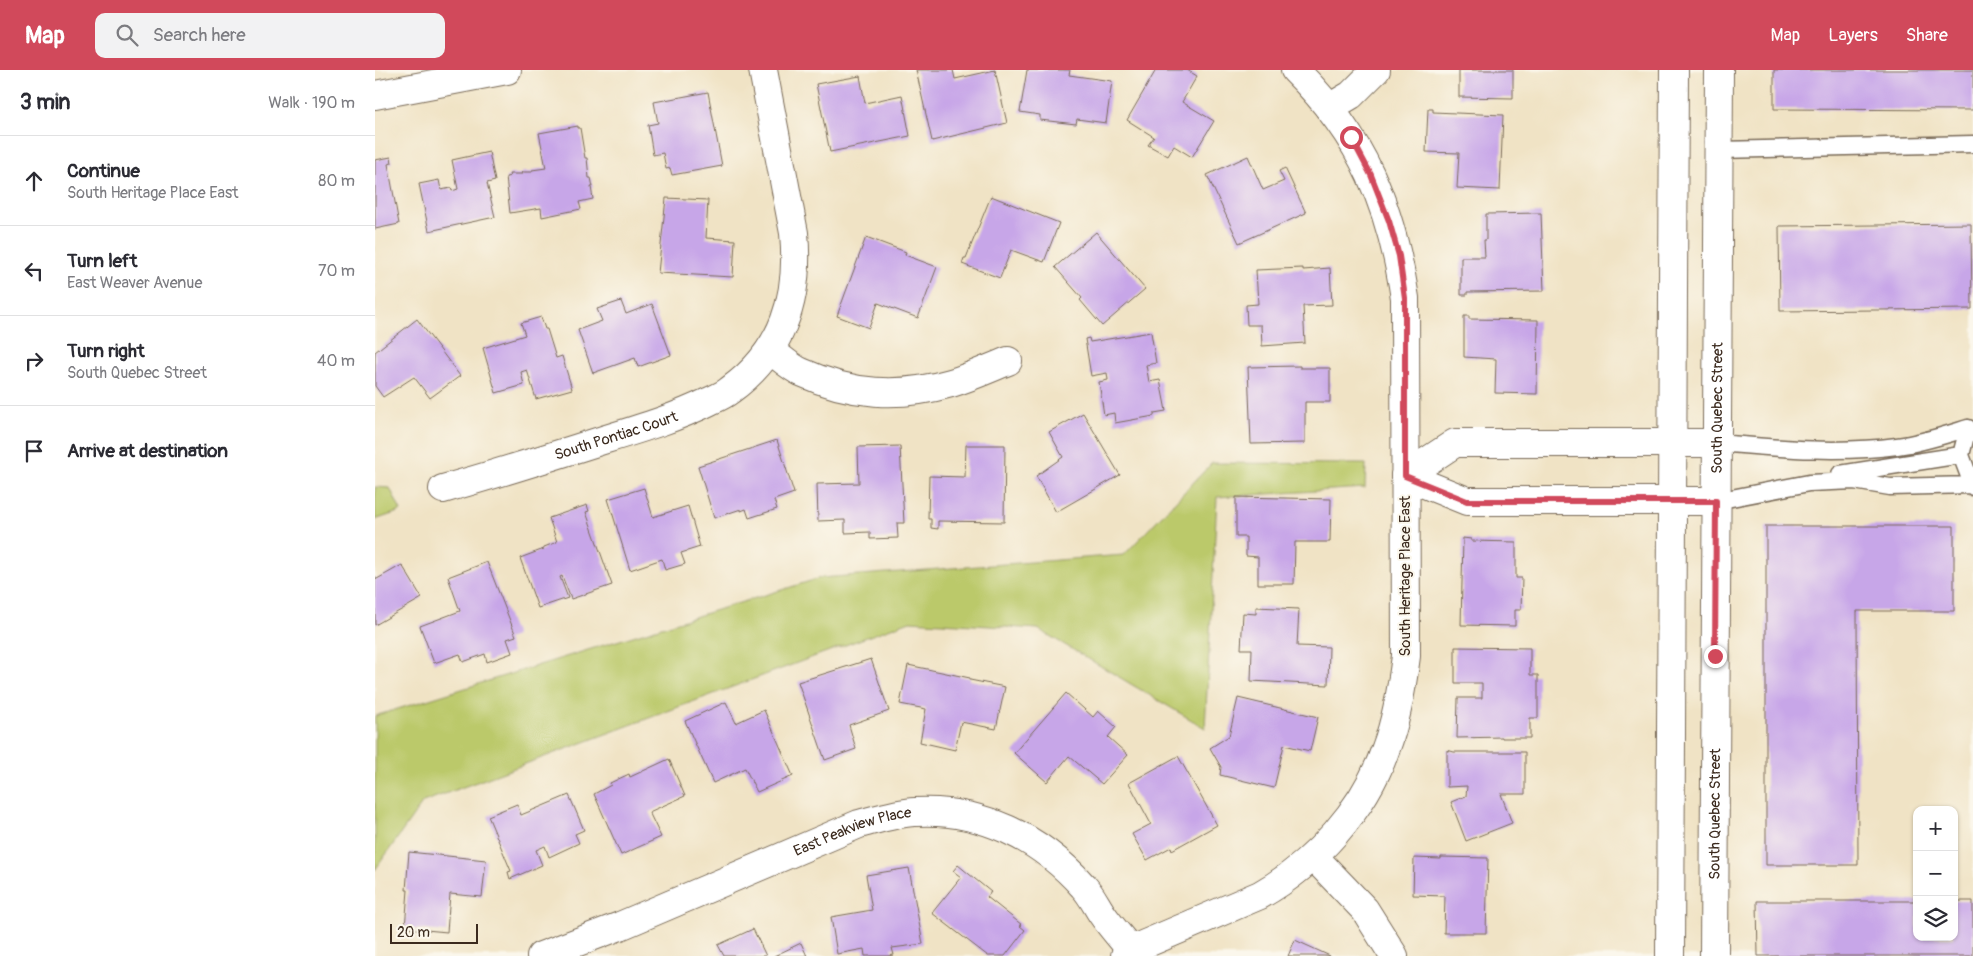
<!DOCTYPE html>
<meta charset="utf-8">
<style>
:root{--surface:#fff;--page:#f2f2f3;--text:#2b2b33;--muted:#7c7c81;--line:#e1e1e2;--accent:#d1495b}
body{margin:0;font-family:Pangolin,sans-serif;background:var(--page);color:var(--text)}
.controls{position:absolute;right:15px;bottom:15px;display:grid;overflow:hidden;border-radius:10px;box-shadow:0 1px 4px #0004}
.controls button{width:45px;height:45px;display:grid;place-items:center;padding:0;border:0;border-bottom:1px solid var(--line);background:var(--surface);color:var(--text);font:25px sans-serif}
.scale{position:absolute;left:15px;bottom:12px;width:88px;box-sizing:border-box;padding-left:5px;border:2px solid #3b2a1e;border-top:0;font-size:14px;line-height:18px;white-space:nowrap;color:#3b2a1e;-webkit-text-stroke:4px #fbf7ec;paint-order:stroke}
.stop{position:absolute;width:15px;height:15px;margin:-11px;border:4px solid #d1495b;border-radius:50%;background:#fff}
.stop.end{background:#d1495b;border-color:#fff;box-shadow:0 1px 5px #0008}
.list{margin:0;padding:0;list-style:none}
h2{display:flex;justify-content:space-between;align-items:center;height:65px;margin:0;padding:0 20px;font-size:21px}
h2 small{font-size:16px;font-weight:400;color:var(--muted)}
.list li{display:grid;grid-template-columns:32px 1fr auto;gap:15px;align-items:center;box-sizing:border-box;height:90px;padding:0 20px;border-top:1px solid var(--line)}
.list b{display:block;font-size:19px;white-space:nowrap}
.list p{margin:0;font-size:16px;white-space:nowrap;color:var(--muted)}
.list em{font-size:16px;font-style:normal;color:var(--muted)}
.icon{flex:none;width:28px;height:28px;fill:none;stroke:currentColor;stroke-width:2;stroke-linecap:round;stroke-linejoin:round}
.map{position:relative;flex:none;width:1598px;height:886px;overflow:hidden}
header{display:flex;align-items:center;gap:30px;box-sizing:border-box;height:70px;padding:0 25px;background:var(--accent);color:#fff}
header strong{font-size:24px}
nav{display:flex;gap:28px;margin-inline-start:auto;font-size:18px}
.search{width:350px;height:45px;background:var(--page);display:flex;align-items:center;gap:12px;box-sizing:border-box;padding:0 18px;border-radius:10px;color:var(--muted);font-size:19px}
main{display:flex}
aside{flex:1;background:var(--surface)}
.map>svg:first-child{display:block}
.green{fill:#bbc96b;stroke:#7b7a44}
.building{fill:#c7a6e8}
.lines{fill:none;stroke-linecap:round;stroke-linejoin:round}
.service-casing{stroke:#7a6b58;stroke-width:19}
.minor-casing{stroke:#7a6b58;stroke-width:30}
.secondary-casing{stroke:#7a6b58;stroke-width:30}
.service{stroke:#fff;stroke-width:16}
.minor{stroke:#fff;stroke-width:28}
.secondary{stroke:#fff;stroke-width:28}
.route{stroke:#d1495b;stroke-width:6}
.labels{text-anchor:middle;stroke-width:4;stroke-linejoin:round;paint-order:stroke}
.street-label{font-size:15px;fill:#3b2a1e;stroke:#fbf7ec}
</style>
<header>
<strong>Map</strong>
<div class="search"><svg class="icon" aria-label="search" viewBox="0 0 24 24"><circle cx="10" cy="10" r="6"/><path d="M15 15l6 6"/></svg>Search here</div>
<nav><a>Map</a><a>Layers</a><a>Share</a></nav>
</header>
<main>
<aside>
<h2>3 min<small>Walk · 190 m</small></h2>
<ul class="list">
<li><svg class="icon" aria-label="ahead" viewBox="0 0 24 24"><path d="M12 20V5M6 11l6-6 6 6"/></svg><div><b>Continue</b><p>South Heritage Place East</p></div><em>80 m</em></li>
<li><svg class="icon" aria-label="left" viewBox="0 0 24 24"><path d="M17 20v-9H6M10 6l-5 5 5 5"/></svg><div><b>Turn left</b><p>East Weaver Avenue</p></div><em>70 m</em></li>
<li><svg class="icon" aria-label="right" viewBox="0 0 24 24"><path d="M7 20v-9h11M14 6l5 5-5 5"/></svg><div><b>Turn right</b><p>South Quebec Street</p></div><em>40 m</em></li>
<li><svg class="icon" aria-label="arrive" viewBox="0 0 24 24"><path d="M6 21V4h12l-3 4 3 4H6"/></svg><div><b>Arrive at destination</b></div></li>
</ul>
</aside>
<div class="map">
<svg width="1598" height="886" viewBox="0 0 1598 886">
<rect width="100%" height="100%" fill="#fbf7ec"/>
<filter id="ink" filterUnits="userSpaceOnUse"><feTurbulence type="fractalNoise" baseFrequency=".02" numOctaves="2"/><feDisplacementMap in="SourceGraphic" scale="10" xChannelSelector="R" yChannelSelector="G"/><feConvolveMatrix kernelMatrix="1 2 1 2 8 2 1 2 1" color-interpolation-filters="sRGB"/></filter>
<filter id="wash" filterUnits="userSpaceOnUse"><feTurbulence type="fractalNoise" baseFrequency=".0096" numOctaves="4" result="noise"/><feDisplacementMap in="SourceGraphic" scale="20" xChannelSelector="R" yChannelSelector="G"/><feGaussianBlur stdDeviation="1.12" result="paint"/><feColorMatrix in="noise" values="0 0 0 0 0 0 0 0 0 0 0 0 0 0 0 0 0 1.4 0 .05"/><feComposite in="paint" operator="in"/></filter>
<g filter="url(#wash)">
<rect width="100%" height="100%" fill="#f0e3c5"/>
<path class="green" d="M 837,393 L 991,394 L 990,418 L 842,427 L 830,658 L 663,559 L 535,551 L 48,732 L 0,800 L 0,646 L 445,508 L 749,485 Z
M 0,417 L 15,418 L 26,441 L 0,450 Z"/>
<g id="blocks">
<path class="building" d="M 541,0 L 578,0 L 580,9 L 620,0 L 632,53 L 557,71 Z
M 652,0 L 695,0 L 694,5 L 737,11 L 731,53 L 702,49 L 701,54 L 665,50 L 665,45 L 645,42 Z
M 781,0 L 812,0 L 822,6 L 807,32 L 839,51 L 817,87 L 799,76 L 793,86 L 773,75 L 779,67 L 752,50 Z
M 1084,0 L 1138,0 L 1138,28 L 1084,27 Z
M 1399,0 L 1598,0 L 1598,40 L 1399,39 Z
M 485,6 L 490,33 L 527,25 L 535,66 L 455,82 L 441,14 Z
M 333,22 L 347,96 L 297,105 L 295,98 L 291,99 L 288,83 L 278,85 L 273,55 L 283,53 L 279,32 Z
M 1053,39 L 1058,39 L 1058,42 L 1128,45 L 1125,120 L 1082,118 L 1084,83 L 1051,82 Z
M 203,56 L 203,58 L 205,58 L 210,88 L 212,88 L 214,108 L 216,108 L 218,117 L 216,117 L 218,129 L 204,132 L 206,139 L 167,147 L 166,138 L 135,143 L 131,107 L 135,106 L 134,104 L 148,104 L 147,102 L 157,102 L 157,100 L 171,98 L 164,63 Z
M 114,82 L 120,111 L 112,113 L 120,147 L 54,161 L 44,114 L 64,110 L 66,120 L 76,118 L 77,121 L 83,119 L 77,90 Z
M 873,86 L 888,120 L 909,111 L 904,101 L 910,98 L 931,143 L 864,173 L 832,105 Z
M 16,87 L 17,93 L 13,94 L 24,154 L 0,159 L 0,90 Z
M 616,126 L 684,153 L 669,192 L 636,180 L 625,208 L 587,194 L 589,188 L 591,188 Z
M 291,128 L 333,130 L 331,168 L 360,170 L 358,207 L 283,203 Z
M 1166,143 L 1169,221 L 1092,222 L 1092,225 L 1086,225 L 1086,187 L 1110,187 L 1109,170 L 1111,170 L 1111,144 Z
M 1596,154 L 1597,239 L 1405,241 L 1404,156 Z
M 721,162 L 770,219 L 727,256 L 705,230 L 707,228 L 680,197 Z
M 491,167 L 531,182 L 530,185 L 562,197 L 543,248 L 503,233 L 494,258 L 462,246 Z
M 928,198 L 928,200 L 955,198 L 957,235 L 928,236 L 930,273 L 887,276 L 886,255 L 872,255 L 871,235 L 883,234 L 881,200 Z
M 246,231 L 251,244 L 277,234 L 296,285 L 263,297 L 260,288 L 218,303 L 203,260 L 227,251 L 222,239 Z
M 1089,246 L 1094,246 L 1094,249 L 1163,250 L 1162,324 L 1120,323 L 1121,289 L 1089,287 Z
M 166,247 L 170,259 L 172,259 L 181,288 L 187,286 L 197,319 L 161,329 L 152,300 L 146,302 L 149,315 L 121,323 L 108,278 L 150,265 L 146,253 Z
M 42,249 L 85,306 L 55,328 L 39,307 L 8,327 L 0,316 L 0,282 Z
M 776,262 L 781,293 L 771,295 L 774,312 L 785,310 L 791,341 L 779,343 L 779,346 L 740,353 L 739,343 L 729,345 L 724,312 L 733,310 L 732,303 L 716,306 L 710,269 L 714,268 L 715,272 Z
M 925,296 L 925,298 L 955,298 L 955,332 L 930,332 L 930,373 L 876,374 L 873,297 Z
M 708,343 L 745,405 L 681,442 L 661,406 L 688,387 L 674,362 Z
M 402,370 L 419,423 L 399,430 L 402,439 L 374,448 L 371,439 L 366,441 L 366,439 L 339,448 L 323,396 Z
M 591,375 L 630,375 L 629,452 L 563,451 L 563,459 L 556,458 L 556,449 L 553,449 L 554,406 L 590,407 Z
M 525,376 L 529,453 L 522,453 L 523,468 L 495,469 L 495,462 L 470,463 L 470,450 L 443,451 L 442,414 L 484,413 L 483,377 Z
M 269,418 L 278,447 L 313,436 L 325,477 L 306,483 L 310,494 L 290,500 L 287,489 L 255,500 L 233,429 Z
M 861,427 L 956,429 L 955,472 L 920,472 L 919,514 L 883,514 L 883,487 L 871,486 L 871,467 L 861,467 Z
M 212,435 L 214,441 L 211,442 L 237,515 L 196,529 L 187,506 L 185,507 L 193,528 L 163,538 L 145,488 L 169,479 L 169,477 L 182,472 L 174,448 Z
M 1391,456 L 1579,456 L 1579,541 L 1482,541 L 1483,795 L 1391,795 Z
M 1088,468 L 1096,469 L 1096,471 L 1141,472 L 1141,508 L 1147,508 L 1146,540 L 1140,540 L 1140,556 L 1086,555 Z
M 112,492 L 141,566 L 132,569 L 137,583 L 112,592 L 110,584 L 88,592 L 85,584 L 59,593 L 45,556 L 85,541 L 73,507 Z
M 27,495 L 47,528 L 0,555 L 0,506 L 2,509 Z
M 881,537 L 924,539 L 922,576 L 954,577 L 953,615 L 876,611 L 877,579 L 866,579 L 868,543 L 881,544 Z
M 1080,577 L 1155,578 L 1155,605 L 1163,605 L 1163,648 L 1155,648 L 1155,668 L 1127,668 L 1127,667 L 1082,668 L 1083,628 L 1107,628 L 1107,613 L 1080,613 Z
M 496,589 L 514,641 L 474,655 L 481,679 L 450,690 L 423,612 Z
M 533,595 L 595,608 L 595,610 L 630,617 L 621,659 L 586,652 L 580,680 L 545,672 L 551,639 L 525,634 Z
M 691,623 L 718,647 L 723,641 L 741,657 L 733,667 L 753,685 L 727,714 L 694,686 L 672,712 L 639,683 Z
M 863,628 L 943,647 L 935,681 L 909,675 L 899,718 L 845,705 L 846,697 L 835,678 L 854,666 Z
M 351,632 L 361,653 L 389,640 L 418,706 L 382,722 L 370,698 L 338,713 L 310,651 Z
M 1072,680 L 1079,682 L 1150,682 L 1150,724 L 1126,724 L 1137,753 L 1091,771 L 1076,732 L 1091,726 L 1092,716 L 1072,717 Z
M 803,686 L 842,755 L 797,780 L 796,777 L 772,790 L 757,764 L 776,754 L 754,713 Z
M 294,689 L 310,726 L 274,742 L 286,767 L 246,785 L 219,724 L 236,715 L 235,713 L 254,704 L 255,707 Z
M 194,725 L 209,760 L 200,764 L 204,773 L 174,787 L 170,776 L 161,780 L 167,795 L 135,809 L 133,802 L 136,801 L 113,746 L 142,734 L 146,745 Z
M 34,782 L 111,790 L 107,827 L 75,824 L 72,862 L 30,858 L 33,820 L 31,820 Z
M 1066,787 L 1113,788 L 1111,863 L 1069,863 L 1070,826 L 1038,825 L 1039,788 L 1066,789 Z
M 583,795 L 616,822 L 612,827 L 647,855 L 645,856 L 650,860 L 630,886 L 613,886 L 557,843 L 586,807 L 578,801 Z
M 534,798 L 548,874 L 517,878 L 519,885 L 512,886 L 490,886 L 489,879 L 462,884 L 456,847 L 497,840 L 491,805 Z
M 1382,831 L 1542,831 L 1542,867 L 1579,867 L 1579,831 L 1598,831 L 1598,886 L 1383,886 Z
M 378,859 L 391,886 L 349,886 L 343,875 Z
M 920,870 L 955,886 L 913,886 Z
M 426,873 L 432,886 L 399,886 Z"/>
</g>
</g>
<g filter="url(#ink)">
<use href="#blocks" fill-opacity="0" stroke="#7a6b58" stroke-width="1"/>
<g class="lines">
<g class="service-casing">
<path id="service" d="M 1344,80 L 1598,74
M 1593,358 L 1586,385 L 1598,417
M 1342,373 C 1402,378 1462,384 1522,376 C 1546,373 1570,365 1593,358
M 1465,404 L 1586,385
M 1341,431 L 1434,413 L 1479,411 L 1515,417 L 1597,415"/>
</g>
<g class="minor-casing">
<g id="minor">
<path d="M 0,25 L 132,0"/>
<path d="M 954,38 L 976,25 L 1001,0"/>
<path d="M 395,280 C 405,287 415,297 426,302 C 476,325 524,328 576,313 C 596,307 615,298 633,291"/>
<path d="M 1030,406 L 1080,373 L 1342,373"/>
<path d="M 1030,406 L 1092,431 L 1341,431"/>
<path id="s1" d="M 68,419 C 122,404 175,387 228,370 C 264,359 301,348 335,331 C 342,328 349,325 355,320 C 409,281 425,227 419,163 L 388,0"/>
<path d="M 939,787 L 990,840 L 1019,886"/>
<path id="s2" d="M 166,886 L 245,856 L 484,754 C 503,749 521,743 540,742 C 606,738 665,768 708,816 C 716,824 721,835 727,844 C 736,857 746,868 756,880"/>
<path d="M 750,886 L 756,880 L 885,825 C 940,794 990,739 1011,678 C 1022,649 1027,617 1031,586 L 1030,228 C 1016,136 988,67 920,0"/>
</g>
</g>
<g class="secondary-casing">
<g id="secondary">
<path d="M 1295,886 L 1299,0"/>
<path id="s3" d="M 1339,886 L 1344,0"/>
</g>
</g>
<use href="#service" class="service"/>
<use href="#minor" class="minor"/>
<use href="#secondary" class="secondary"/>
</g>
</g>
<g class="lines" filter="url(#ink)">
<path class="route" d="M 976,67 L 996,105 L 1014,151 L 1024,186 L 1030,228 L 1030,406 L 1092,431 L 1341,431 L 1340,586"/>
</g>
<g class="labels">
<g class="street-label">
<text dy="5" stroke="none"><textPath href="#s3" startOffset="548">South Quebec Street</textPath></text>
<text dy="5" stroke="none"><textPath href="#s1" startOffset="181">South Pontiac Court</textPath></text>
<text transform="translate(1030 506) rotate(-90)" y="5">South Heritage Place East</text>
<text dy="5" stroke="none"><textPath href="#s3" startOffset="142">South Quebec Street</textPath></text>
<text dy="5" stroke="none"><textPath href="#s2" startOffset="336">East Peakview Place</textPath></text>
</g>
</g>
</svg>
<div class="controls">
<button>+</button>
<button>−</button>
<button><svg class="icon" aria-label="layers" viewBox="0 0 24 24"><path d="M12 4l9 5-9 5-9-5zM3 14l9 5 9-5"/></svg></button>
</div>
<div class="scale">20 m</div>
<div class="stop" style="left:976px;top:67px"></div>
<div class="stop end" style="left:1340px;top:586px"></div>
</div>
</main>
